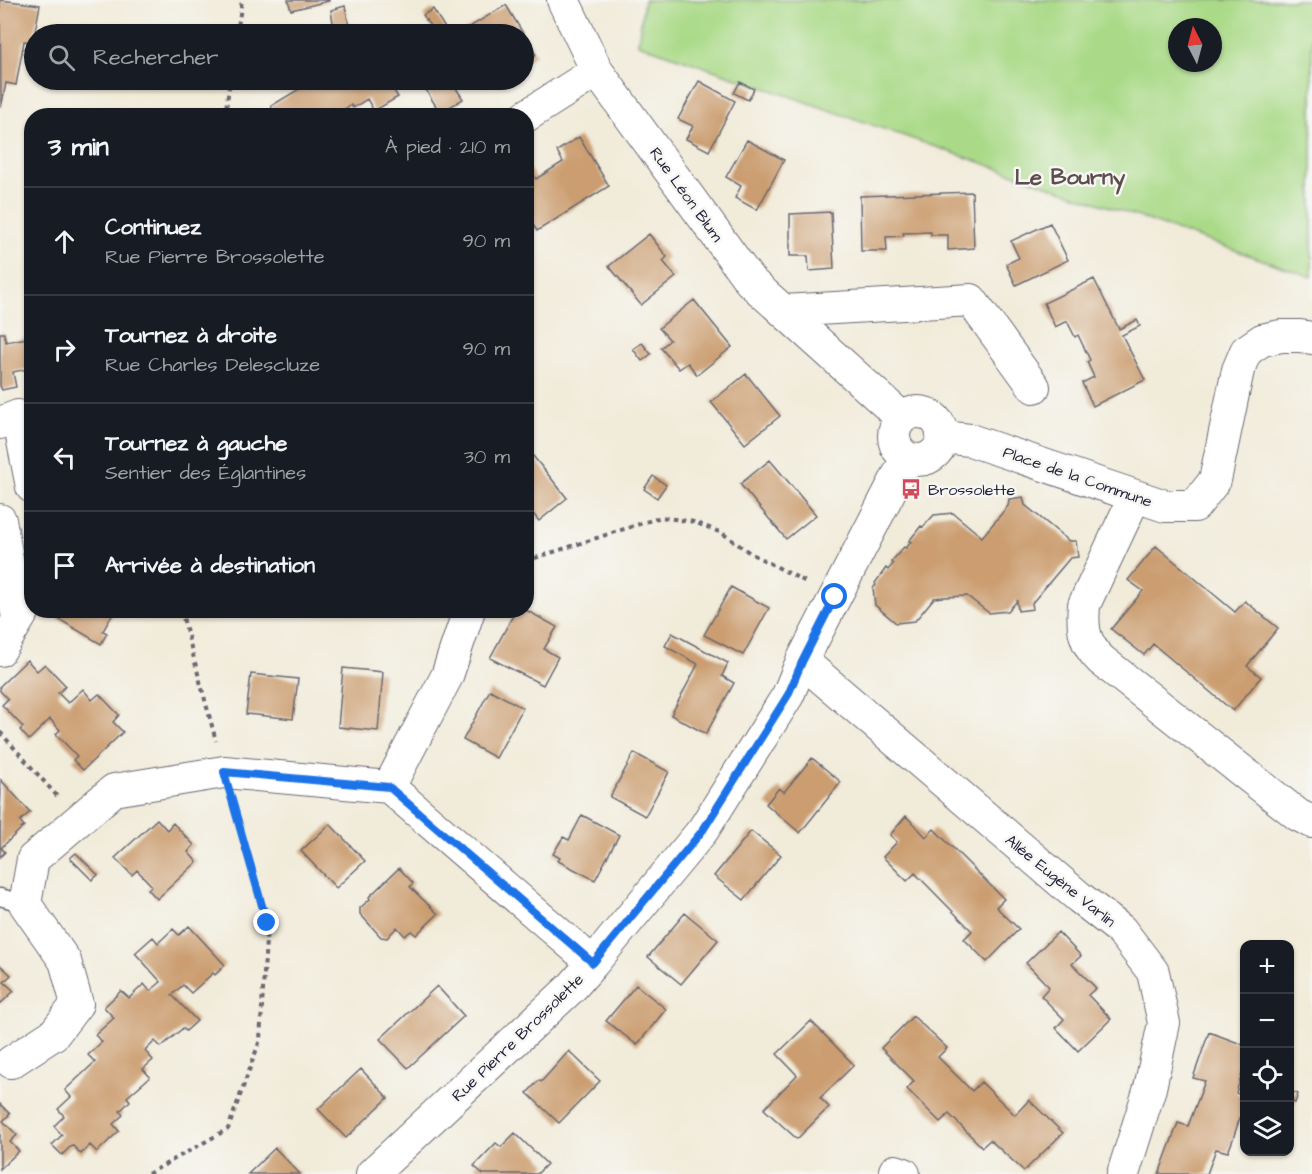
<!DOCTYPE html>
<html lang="fr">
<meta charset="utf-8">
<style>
:root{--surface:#171b24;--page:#20242c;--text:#f1f3f6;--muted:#9ea1a6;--line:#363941}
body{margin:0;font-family:"Architects Daughter",sans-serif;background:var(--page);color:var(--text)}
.controls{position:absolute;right:18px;bottom:18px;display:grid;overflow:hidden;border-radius:12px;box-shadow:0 2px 4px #0004}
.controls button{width:54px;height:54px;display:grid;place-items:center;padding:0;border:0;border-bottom:2px solid var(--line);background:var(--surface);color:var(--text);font:30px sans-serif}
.compass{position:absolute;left:1168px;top:18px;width:54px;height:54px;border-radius:50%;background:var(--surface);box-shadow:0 2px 4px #0004;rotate:354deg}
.stop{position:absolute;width:18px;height:18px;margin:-14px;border:4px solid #1a73e8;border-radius:50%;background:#fff}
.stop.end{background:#1a73e8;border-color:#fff;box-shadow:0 2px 6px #0008}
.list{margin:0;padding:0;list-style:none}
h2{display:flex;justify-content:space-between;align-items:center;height:78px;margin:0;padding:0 24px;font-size:26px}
h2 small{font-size:20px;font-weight:400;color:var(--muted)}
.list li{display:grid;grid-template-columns:39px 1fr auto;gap:18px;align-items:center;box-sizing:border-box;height:108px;padding:0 24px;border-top:2px solid var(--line)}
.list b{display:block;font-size:22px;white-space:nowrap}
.list p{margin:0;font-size:20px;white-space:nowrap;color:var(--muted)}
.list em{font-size:20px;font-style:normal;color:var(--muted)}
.icon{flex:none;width:33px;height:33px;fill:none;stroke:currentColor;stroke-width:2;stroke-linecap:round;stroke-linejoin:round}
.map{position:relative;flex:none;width:1312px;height:1174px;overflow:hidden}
.search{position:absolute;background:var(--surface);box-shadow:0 2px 4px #0004;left:24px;top:24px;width:510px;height:66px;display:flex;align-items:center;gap:15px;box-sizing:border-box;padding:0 21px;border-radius:33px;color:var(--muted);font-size:22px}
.panel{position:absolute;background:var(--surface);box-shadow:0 2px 4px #0004;left:24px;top:108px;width:510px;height:510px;border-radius:24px}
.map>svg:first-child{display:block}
.green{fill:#aada88;stroke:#667e62;stroke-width:1.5;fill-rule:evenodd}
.building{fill:#cb9d70}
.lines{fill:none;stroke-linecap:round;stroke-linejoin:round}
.lane-casing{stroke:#6a6872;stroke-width:19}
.street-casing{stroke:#6a6872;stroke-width:34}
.path{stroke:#6a6872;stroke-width:4;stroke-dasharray:4.5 4.5;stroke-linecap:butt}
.lane{stroke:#fff;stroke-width:16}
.street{stroke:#fff;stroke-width:32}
.route{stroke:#1a73e8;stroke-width:8}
.labels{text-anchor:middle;stroke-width:5;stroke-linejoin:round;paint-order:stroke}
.street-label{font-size:16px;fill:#22223b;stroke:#f6f6f2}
.poi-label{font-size:16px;fill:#22223b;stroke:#f6f6f2;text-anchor:start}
.district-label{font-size:22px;font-weight:bold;fill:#5d4d4e;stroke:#f6f6f2}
</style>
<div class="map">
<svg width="1312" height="1174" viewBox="0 0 1312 1174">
<rect width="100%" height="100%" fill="#f6f6f2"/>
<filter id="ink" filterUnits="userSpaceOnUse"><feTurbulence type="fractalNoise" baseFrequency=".0167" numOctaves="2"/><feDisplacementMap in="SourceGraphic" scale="12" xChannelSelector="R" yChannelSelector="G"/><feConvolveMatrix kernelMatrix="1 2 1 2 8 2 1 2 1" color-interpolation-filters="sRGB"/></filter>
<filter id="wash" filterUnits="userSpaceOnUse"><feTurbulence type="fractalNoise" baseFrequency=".008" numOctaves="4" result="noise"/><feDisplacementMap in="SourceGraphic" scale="24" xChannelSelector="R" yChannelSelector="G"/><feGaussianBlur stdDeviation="1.35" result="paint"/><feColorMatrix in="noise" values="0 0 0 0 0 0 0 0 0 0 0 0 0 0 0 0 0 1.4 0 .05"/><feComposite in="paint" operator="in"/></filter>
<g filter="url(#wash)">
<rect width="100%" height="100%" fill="#f1ebd9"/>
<path class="green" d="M 644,0 L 1312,0 L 1312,277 L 638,44 ZM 1177,27 L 1213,27 L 1213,63 L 1177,63 Z"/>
<g id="blocks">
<path class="building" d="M 0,0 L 40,5 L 33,42 L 24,41 L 16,85 L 6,83 L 1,108 Z
M 288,0 L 329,0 L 329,1 L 291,10 Z
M 506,5 L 536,55 L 524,62 L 524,34 L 435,34 L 423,15 L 433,9 L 448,33 L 455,29 L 458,34 Z
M 345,6 L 349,26 L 334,29 L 331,10 Z
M 314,80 L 387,80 L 398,97 L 374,111 L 367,99 L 353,108 L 351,105 L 334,116 L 276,116 L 271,106 Z
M 420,80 L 471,80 L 456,88 L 463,99 L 440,113 Z
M 699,81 L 735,101 L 709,151 L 686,139 L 693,126 L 678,119 Z
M 740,82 L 754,89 L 748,100 L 734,93 Z
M 579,137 L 609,186 L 537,231 L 526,214 L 526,170 L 529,168 L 536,179 L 563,162 L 557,151 Z
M 747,140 L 784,160 L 757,210 L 735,198 L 741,186 L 726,177 Z
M 972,192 L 974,248 L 948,250 L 948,235 L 931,235 L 931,232 L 903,233 L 904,236 L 886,237 L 887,251 L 861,251 L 860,196 Z
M 831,212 L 834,269 L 809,271 L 808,256 L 790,256 L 790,214 Z
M 1050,223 L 1068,260 L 1016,285 L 1006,264 L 1019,258 L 1011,241 Z
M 649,234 L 667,257 L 663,261 L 676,277 L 641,305 L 609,266 Z
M 1094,279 L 1119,329 L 1137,320 L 1140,326 L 1122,335 L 1145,380 L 1093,406 L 1082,383 L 1094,377 L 1087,362 L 1090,360 L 1078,335 L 1075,337 L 1067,321 L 1055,327 L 1044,303 Z
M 694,300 L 732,347 L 697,375 L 688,363 L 679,369 L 661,348 L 670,340 L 659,328 Z
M 0,333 L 4,333 L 6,342 L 32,337 L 32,368 L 13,372 L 16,387 L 2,390 L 0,386 Z
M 642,343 L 651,354 L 642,361 L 633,349 Z
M 746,374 L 780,416 L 745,444 L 711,402 Z
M 529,451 L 567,498 L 539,521 L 526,505 L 526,454 Z
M 770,460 L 816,515 L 786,539 L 740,484 Z
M 653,476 L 666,485 L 657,498 L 644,489 Z
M 1023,497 L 1025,505 L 1069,541 L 1076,541 L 1078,557 L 1070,558 L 1032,603 L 1033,609 L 1018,611 L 1017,601 L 1008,611 L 989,613 L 967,596 L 944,597 L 934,598 L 915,621 L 896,623 L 875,605 L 873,588 L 876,585 L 875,583 L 886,568 L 888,570 L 893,564 L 891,562 L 904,547 L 906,548 L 911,542 L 909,541 L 921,526 L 923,527 L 934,515 L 953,513 L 982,537 L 1008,506 L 1009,499 Z
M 1156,546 L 1235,612 L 1245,601 L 1278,628 L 1247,666 L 1261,677 L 1233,711 L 1153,644 L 1144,655 L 1111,629 L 1143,591 L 1128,580 Z
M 731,587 L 769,608 L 743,655 L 704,635 Z
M 59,610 L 115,610 L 103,631 L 107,633 L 101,644 L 55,617 Z
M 516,610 L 526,610 L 557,627 L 544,649 L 558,657 L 543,685 L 490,658 Z
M 672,633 L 728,663 L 722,676 L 734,683 L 706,734 L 671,715 L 698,664 L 665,646 Z
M 27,660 L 37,671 L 45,664 L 66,686 L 58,693 L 68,703 L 83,689 L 92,700 L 99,694 L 119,715 L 113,722 L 123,732 L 83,770 L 73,760 L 77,756 L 56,734 L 60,730 L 50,719 L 29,740 L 20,730 L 23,727 L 2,705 L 8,699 L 0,691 L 0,686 Z
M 343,668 L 383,672 L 378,731 L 338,727 Z
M 251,674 L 298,679 L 293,719 L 246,714 Z
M 490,690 L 523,708 L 496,758 L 463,740 Z
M 634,753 L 669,772 L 645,816 L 610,797 Z
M 812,758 L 841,782 L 800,833 L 766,804 L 779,788 L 784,792 Z
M 1,780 L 30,812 L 20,821 L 24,826 L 1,848 L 5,852 L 0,857 Z
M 582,815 L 619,835 L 595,880 L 558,861 L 560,858 L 553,854 L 563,837 L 569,840 Z
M 906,816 L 926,837 L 934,829 L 1004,899 L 996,907 L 1019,929 L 987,962 L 964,939 L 972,931 L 915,873 L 907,881 L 883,857 L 897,842 L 890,835 Z
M 157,819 L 167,830 L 173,823 L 194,845 L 188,852 L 197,862 L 157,899 L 148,889 L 152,886 L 137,870 L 132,875 L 115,858 Z
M 330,824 L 365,861 L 336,888 L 301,851 Z
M 751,831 L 781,855 L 744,900 L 714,876 Z
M 76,853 L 98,875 L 92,880 L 70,858 Z
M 399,868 L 413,883 L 410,887 L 438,914 L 416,935 L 411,931 L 405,936 L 397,927 L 387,938 L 381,937 L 360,914 L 360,908 L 370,899 L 369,897 Z
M 685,913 L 718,940 L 681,984 L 648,957 Z
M 189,926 L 225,965 L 215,975 L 213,973 L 191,993 L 183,985 L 172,995 L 197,1021 L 186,1031 L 183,1028 L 161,1047 L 155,1041 L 145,1051 L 153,1060 L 143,1069 L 150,1077 L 127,1097 L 130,1101 L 120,1111 L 123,1115 L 113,1124 L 119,1131 L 97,1152 L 90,1145 L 81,1154 L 72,1145 L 62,1155 L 52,1145 L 62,1135 L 54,1126 L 64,1116 L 58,1109 L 71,1097 L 65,1090 L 95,1062 L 88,1055 L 102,1042 L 95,1035 L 114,1018 L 104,1007 L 121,991 L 129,998 L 144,984 L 150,991 L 161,982 L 135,953 L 153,937 L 158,943 L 173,929 L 179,935 Z
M 1058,932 L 1081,956 L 1072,964 L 1096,988 L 1088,995 L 1111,1019 L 1078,1051 L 1056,1028 L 1064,1019 L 1041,996 L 1049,987 L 1026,963 Z
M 0,965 L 11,975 L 4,982 L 14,991 L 0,1004 Z
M 636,985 L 666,1009 L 637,1045 L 606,1021 Z
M 437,986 L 464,1016 L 408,1068 L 380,1039 Z
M 913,1016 L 947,1048 L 938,1057 L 972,1091 L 981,1082 L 1015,1115 L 1029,1100 L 1063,1133 L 1024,1171 L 990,1140 L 982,1147 L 949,1114 L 940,1122 L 907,1089 L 914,1081 L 881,1048 Z
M 811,1021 L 854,1065 L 820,1098 L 829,1107 L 797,1139 L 764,1109 L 797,1075 L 777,1054 Z
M 1209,1032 L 1244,1045 L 1244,1068 L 1236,1093 L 1244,1096 L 1244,1105 L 1232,1142 L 1228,1152 L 1216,1149 L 1207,1174 L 1159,1174 L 1178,1123 L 1188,1126 L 1205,1081 L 1193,1078 Z
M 569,1051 L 600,1081 L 559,1123 L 527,1093 L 539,1080 L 541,1082 Z
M 361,1069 L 388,1098 L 346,1138 L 318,1109 Z
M 1290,1091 L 1298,1094 L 1295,1103 L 1290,1101 Z
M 0,1104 L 10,1114 L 3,1121 L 17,1135 L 10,1142 L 19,1151 L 0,1169 Z
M 515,1133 L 547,1164 L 537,1174 L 483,1174 L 474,1166 L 496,1143 L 501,1147 Z
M 275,1148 L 300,1174 L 248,1174 Z"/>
</g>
</g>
<g filter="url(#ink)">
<use href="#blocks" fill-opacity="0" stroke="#6a6872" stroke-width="1.5"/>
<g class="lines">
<g class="lane-casing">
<path id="lane" d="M 0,897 L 25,904"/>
</g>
<g class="street-casing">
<path id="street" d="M 563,0 L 597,71 L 750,281 L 902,418
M 526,116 L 597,71
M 784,311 L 971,300 L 1034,387
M894 436a24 24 0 1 1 48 0a24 24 0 1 1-48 0Z
M 0,423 L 18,416 L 32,487
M 943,437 L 970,440 L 1165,506 L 1195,506 L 1215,480 L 1238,370 L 1246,351 L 1262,340 L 1281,336 L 1300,336 L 1312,338
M 1135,496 L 1084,605 C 1082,629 1084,643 1101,660 L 1298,815 L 1312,822
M 0,520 L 18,618
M 0,650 L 29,602
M 802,661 L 1080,898 L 1121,930 L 1153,972 L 1164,1023 L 1150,1088 L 1123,1174
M 389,787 L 447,676 L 469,610
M 11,1062 L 54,1034 L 77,1004 L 65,961 L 25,904 L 33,859 L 114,790 L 224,772 L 389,787 L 593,963
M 895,1171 L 904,1174
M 372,1174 L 572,987 L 593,963 L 703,830 L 788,695 L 802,661 L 907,458"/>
</g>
<path class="path" d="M 237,34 L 242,0
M 225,116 L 230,80
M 526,561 L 661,517 L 694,522 L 722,533 L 750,553 L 808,583
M 181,610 L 216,741
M 0,732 L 57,796
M 148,1174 L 228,1129 L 260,1040 L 267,923 L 233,803"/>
<use href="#lane" class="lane"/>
<use href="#street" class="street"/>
</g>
</g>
<g class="lines" filter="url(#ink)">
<path class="route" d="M 267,923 L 224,772 L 389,787 L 593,963 L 703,830 L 788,695 L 802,662 L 835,597"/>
</g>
<defs>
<g id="bus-bare" transform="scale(1.62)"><path d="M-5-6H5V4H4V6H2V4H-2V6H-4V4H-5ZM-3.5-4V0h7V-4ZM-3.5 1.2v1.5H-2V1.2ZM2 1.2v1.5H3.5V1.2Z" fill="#d1495b" stroke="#f6f6f2" stroke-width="2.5" paint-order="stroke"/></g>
</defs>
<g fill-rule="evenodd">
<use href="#bus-bare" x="911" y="489"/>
</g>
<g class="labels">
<g class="street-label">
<text transform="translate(687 194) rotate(54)" y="6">Rue Léon Blum</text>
<text transform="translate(1078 476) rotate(19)" y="6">Place de la Commune</text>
<text transform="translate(1061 880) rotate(39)" y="6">Allée Eugène Varlin</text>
<text transform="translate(517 1037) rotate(-44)" y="6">Rue Pierre Brossolette</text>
</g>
<g class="poi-label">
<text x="928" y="495">Brossolette</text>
</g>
<g class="district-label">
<text x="1070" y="184">Le Bourny</text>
</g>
</g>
</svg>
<div class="controls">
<button>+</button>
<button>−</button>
<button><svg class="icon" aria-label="locate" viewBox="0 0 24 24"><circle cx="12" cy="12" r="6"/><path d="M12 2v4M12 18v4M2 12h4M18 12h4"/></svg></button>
<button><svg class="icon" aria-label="layers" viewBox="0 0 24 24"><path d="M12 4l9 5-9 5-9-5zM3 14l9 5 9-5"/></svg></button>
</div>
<svg class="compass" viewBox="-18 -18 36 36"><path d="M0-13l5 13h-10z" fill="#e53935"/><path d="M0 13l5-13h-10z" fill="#9ea1a6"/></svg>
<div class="stop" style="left:835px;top:597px"></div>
<div class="stop end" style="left:267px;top:923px"></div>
<div class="search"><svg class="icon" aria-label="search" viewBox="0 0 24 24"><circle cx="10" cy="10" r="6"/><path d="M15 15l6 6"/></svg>Rechercher</div>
<section class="panel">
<h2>3 min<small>À pied · 210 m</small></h2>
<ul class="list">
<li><svg class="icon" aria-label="ahead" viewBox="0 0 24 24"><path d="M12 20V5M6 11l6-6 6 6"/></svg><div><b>Continuez</b><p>Rue Pierre Brossolette</p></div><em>90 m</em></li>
<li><svg class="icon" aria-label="right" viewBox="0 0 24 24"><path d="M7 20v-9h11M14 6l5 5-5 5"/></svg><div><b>Tournez à droite</b><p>Rue Charles Delescluze</p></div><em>90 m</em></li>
<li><svg class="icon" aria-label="left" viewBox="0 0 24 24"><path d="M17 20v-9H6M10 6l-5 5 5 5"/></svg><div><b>Tournez à gauche</b><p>Sentier des Églantines</p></div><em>30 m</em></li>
<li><svg class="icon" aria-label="arrive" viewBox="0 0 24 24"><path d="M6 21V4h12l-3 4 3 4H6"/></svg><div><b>Arrivée à destination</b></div></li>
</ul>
</section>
</div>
